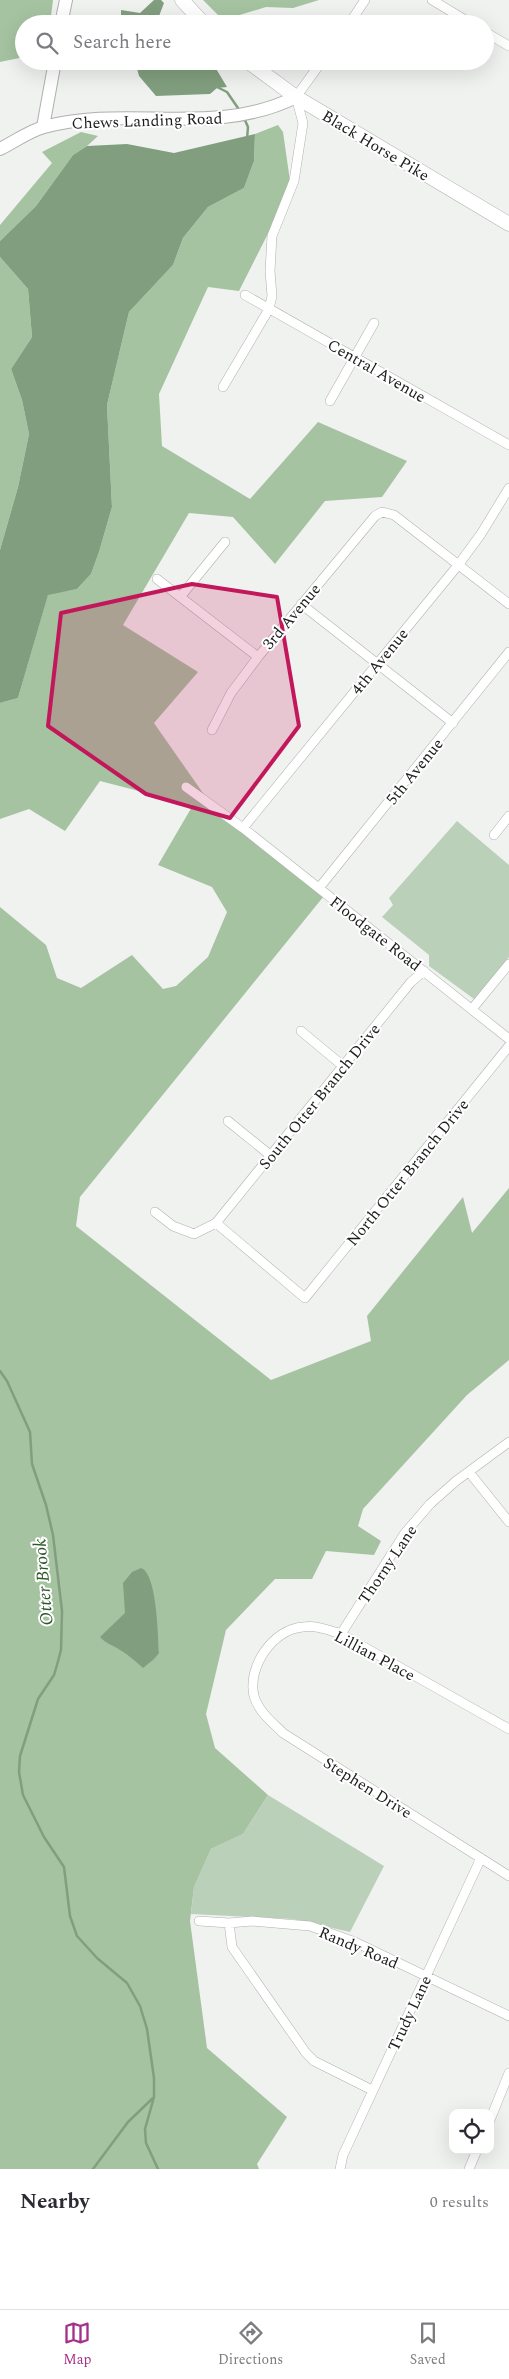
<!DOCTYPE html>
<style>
:root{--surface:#fff;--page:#f2f2f3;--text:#2b2b33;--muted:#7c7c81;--line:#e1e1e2;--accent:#a5308a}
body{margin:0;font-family:Spectral,serif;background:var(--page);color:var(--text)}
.controls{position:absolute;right:15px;bottom:15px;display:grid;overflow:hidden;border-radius:10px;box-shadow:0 5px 20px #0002}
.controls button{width:45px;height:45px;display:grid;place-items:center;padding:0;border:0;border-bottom:1px solid var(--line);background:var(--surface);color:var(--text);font:25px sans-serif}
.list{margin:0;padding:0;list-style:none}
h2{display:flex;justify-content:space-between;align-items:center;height:65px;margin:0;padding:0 20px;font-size:21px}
h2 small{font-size:16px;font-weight:400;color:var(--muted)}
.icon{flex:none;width:28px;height:28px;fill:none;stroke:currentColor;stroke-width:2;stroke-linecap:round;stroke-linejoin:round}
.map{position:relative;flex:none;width:509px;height:2169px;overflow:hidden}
.search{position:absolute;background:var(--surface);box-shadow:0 5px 20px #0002;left:15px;right:15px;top:15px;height:55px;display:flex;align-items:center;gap:12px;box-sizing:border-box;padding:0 18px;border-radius:28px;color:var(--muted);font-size:19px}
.sheet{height:140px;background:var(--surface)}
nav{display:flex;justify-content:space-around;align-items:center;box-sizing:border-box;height:70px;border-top:1px solid var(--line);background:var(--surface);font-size:14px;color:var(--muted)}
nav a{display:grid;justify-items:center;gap:2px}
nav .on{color:var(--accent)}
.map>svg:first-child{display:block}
.green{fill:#bad0b8}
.forest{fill:#a5c3a1}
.water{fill:#819f7e}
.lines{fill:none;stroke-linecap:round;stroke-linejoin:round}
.stream{stroke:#819f7e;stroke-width:2.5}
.minor-casing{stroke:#afb1ae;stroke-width:10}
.secondary-casing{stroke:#afb1ae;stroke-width:14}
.primary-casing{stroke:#afb1ae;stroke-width:15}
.minor{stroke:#fff;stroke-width:9}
.secondary{stroke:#fff;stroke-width:12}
.primary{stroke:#fff;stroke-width:14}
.marked{fill:#c2185b;fill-opacity:0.2;stroke:#c2185b;stroke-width:4;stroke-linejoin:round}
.labels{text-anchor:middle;stroke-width:4;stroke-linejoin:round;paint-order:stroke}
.street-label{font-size:16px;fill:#1b1c1b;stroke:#fff}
.water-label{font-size:18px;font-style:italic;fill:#2d5729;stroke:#fff}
</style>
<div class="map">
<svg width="509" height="2169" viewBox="0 0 509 2169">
<rect width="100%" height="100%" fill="#f0f2f0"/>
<path class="green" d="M 457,821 L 509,865 L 509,957 L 474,999 L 429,966 L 429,955 L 382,917 L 393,905 L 389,898 Z
M 268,1795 L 384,1866 L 350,1932 L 293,1919 L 191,1914 L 194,1887 L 211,1849 L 243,1834 Z"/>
<path class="forest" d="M 0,0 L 53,0 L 50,24 L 24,24 L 24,57 L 0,62 Z
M 203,0 L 319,0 L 293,8 L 266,7 L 223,20 Z
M 278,125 L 283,132 L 291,188 L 239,291 L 208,287 L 159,394 L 162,446 L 250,499 L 318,422 L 407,461 L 382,497 L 325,501 L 275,564 L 233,517 L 189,513 L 123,625 L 198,672 L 154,723 L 205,796 L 328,891 L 80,1197 L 76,1226 L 271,1380 L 371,1341 L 367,1316 L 463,1197 L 472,1233 L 509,1188 L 509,1360 L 467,1395 L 363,1509 L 358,1526 L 381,1541 L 374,1555 L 326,1551 L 312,1579 L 275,1579 L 226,1630 L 206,1714 L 215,1748 L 268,1795 L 243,1834 L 211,1849 L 194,1887 L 190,1921 L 207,2048 L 287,2117 L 257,2164 L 259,2169 L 0,2169 L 0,907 L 46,945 L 57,978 L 81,988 L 132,955 L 163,989 L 176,986 L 208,957 L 227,912 L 212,887 L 158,865 L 193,805 L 100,781 L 65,831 L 29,809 L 0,819 L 0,703 L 18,698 L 48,594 L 77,589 L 91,574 L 99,552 L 112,507 L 107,405 L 129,312 L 173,265 L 183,238 L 208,207 L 244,188 L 254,161 L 255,134 Z
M 81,132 L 98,136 L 87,146 L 73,155 L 36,206 L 0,241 L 0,225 L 52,163 L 42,152 Z
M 0,257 L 28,289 L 32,337 L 11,369 L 22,400 L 29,434 L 18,487 L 0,550 Z"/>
<path class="water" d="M 154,0 L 161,0 L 164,3 L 156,24 L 121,24 L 121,10 L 140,13 Z
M 135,61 L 167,61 L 180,68 L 215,67 L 227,87 L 217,88 L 210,94 L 156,96 L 139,76 Z
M 255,134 L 254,161 L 244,188 L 208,207 L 183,238 L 173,265 L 129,312 L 107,405 L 112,507 L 99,552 L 91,574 L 77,589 L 48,595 L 18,698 L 0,703 L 0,550 L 18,487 L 29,434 L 22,400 L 11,369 L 32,337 L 28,289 L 0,257 L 0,241 L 36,206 L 73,155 L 87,146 L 127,144 L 174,153 Z
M 141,1568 C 157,1573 158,1636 159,1653 L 154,1659 L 143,1668 C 136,1662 129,1655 120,1650 C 113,1645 106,1644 100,1637 L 125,1613 L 123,1583 L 132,1572 Z"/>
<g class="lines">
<path class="stream" d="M 217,87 L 227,92 L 240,111
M 244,118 L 248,127 L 247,139
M 0,1371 L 7,1381 L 30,1432 L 32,1464 L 46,1505 L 53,1535 L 62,1611 L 61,1650 L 57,1665 L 54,1675 L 38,1699 L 20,1756 L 19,1772 L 23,1795 L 44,1837 L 64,1867 L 70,1916 L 77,1936 L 97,1958 L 127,1983 L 140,2006 L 147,2029 L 154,2078 L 154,2097 L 145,2129 L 146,2143 L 158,2169
M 93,2169 L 128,2122 L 153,2098"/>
<g class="minor-casing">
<path id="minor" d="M 432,0 L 472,24
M 349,24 L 365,0
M 485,32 L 509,46
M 245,295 L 509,445
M 223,387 L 269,309 L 272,296 L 270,271 L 272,236 L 294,181 L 303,123 L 296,97 L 322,61
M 330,401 L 374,323
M 157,579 L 258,657
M 181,596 L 225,542
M 301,604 L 453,723
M 212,730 L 231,693 L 258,657 L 375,516 L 382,512 L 394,515 L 509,604
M 186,787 L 243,828 L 509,1039
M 243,828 L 459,564 L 481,534 L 509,488
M 494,835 L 509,816
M 319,888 L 509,652
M 472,1009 L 509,964
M 301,1031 L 343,1066
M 228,1121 L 270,1155
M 155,1212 L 173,1226 L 194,1234 L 216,1223 L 411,982 L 424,971
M 216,1223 L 305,1298 L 509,1046
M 469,1472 L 509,1522
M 341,1634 L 405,1533 L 430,1504 L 456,1481 L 509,1442
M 509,1729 L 341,1634 C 328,1630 316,1625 303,1627 C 273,1629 247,1667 254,1696 C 258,1711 272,1722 283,1733 L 509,1876
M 199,1921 L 229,1923 L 252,1921 L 310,1926 L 355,1942 L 509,2016
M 229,1923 L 232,1947 L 306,2053 L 314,2061 L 372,2090
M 490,2120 L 509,2073
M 340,2169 L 343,2155 L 481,1858
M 469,2169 L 477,2150"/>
</g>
<g class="secondary-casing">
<path id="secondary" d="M 61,24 L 66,0
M 43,127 L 55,61
M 0,149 C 14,142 29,131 44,127 C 129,104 213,138 296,97"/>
</g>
<g class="primary-casing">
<path id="primary" d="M 182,0 L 204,24
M 247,61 L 296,97 L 509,224"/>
</g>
<use href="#minor" class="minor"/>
<use href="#secondary" class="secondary"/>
<use href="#primary" class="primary"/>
</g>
<path class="marked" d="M 192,584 L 277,597 L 299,726 L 230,818 L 146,794 L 48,726 L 61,613 Z"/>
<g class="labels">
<g class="street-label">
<text transform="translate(147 120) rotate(-2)" y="6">Chews Landing Road</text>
<text transform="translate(376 145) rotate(31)" y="6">Black Horse Pike</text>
<text transform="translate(377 370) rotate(30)" y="6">Central Avenue</text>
<text transform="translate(291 616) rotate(-50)" y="6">3rd Avenue</text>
<text transform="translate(379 661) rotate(-51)" y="6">4th Avenue</text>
<text transform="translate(414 771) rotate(-51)" y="6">5th Avenue</text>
<text transform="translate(376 933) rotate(38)" y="6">Floodgate Road</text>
<text transform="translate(319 1096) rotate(-51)" y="6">South Otter Branch Drive</text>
<text transform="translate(407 1172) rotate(-51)" y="6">North Otter Branch Drive</text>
<text transform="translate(387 1564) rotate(-56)" y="6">Thorny Lane</text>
<text transform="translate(375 1655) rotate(28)" y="6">Lillian Place</text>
<text transform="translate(368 1787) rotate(32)" y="6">Stephen Drive</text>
<text transform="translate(359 1947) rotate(23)" y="6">Randy Road</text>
<text transform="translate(409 2013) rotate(-65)" y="6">Trudy Lane</text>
</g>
<g class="water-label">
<text transform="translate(43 1582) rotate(-95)" y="6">Otter Brook</text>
</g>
</g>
</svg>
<div class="controls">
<button><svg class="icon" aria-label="locate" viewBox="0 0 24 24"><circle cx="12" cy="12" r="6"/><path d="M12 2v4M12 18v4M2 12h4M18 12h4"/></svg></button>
</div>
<div class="search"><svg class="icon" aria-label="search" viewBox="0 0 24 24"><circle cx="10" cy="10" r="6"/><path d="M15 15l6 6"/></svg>Search here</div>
</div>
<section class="sheet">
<h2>Nearby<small>0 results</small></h2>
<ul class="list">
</ul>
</section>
<nav>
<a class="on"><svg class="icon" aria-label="map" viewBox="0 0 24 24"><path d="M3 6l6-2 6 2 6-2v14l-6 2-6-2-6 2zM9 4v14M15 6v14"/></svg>Map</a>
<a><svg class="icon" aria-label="directions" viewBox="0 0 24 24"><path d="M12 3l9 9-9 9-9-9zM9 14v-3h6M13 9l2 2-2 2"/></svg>Directions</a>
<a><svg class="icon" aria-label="saved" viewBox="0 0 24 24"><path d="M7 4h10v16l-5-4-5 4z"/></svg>Saved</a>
</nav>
